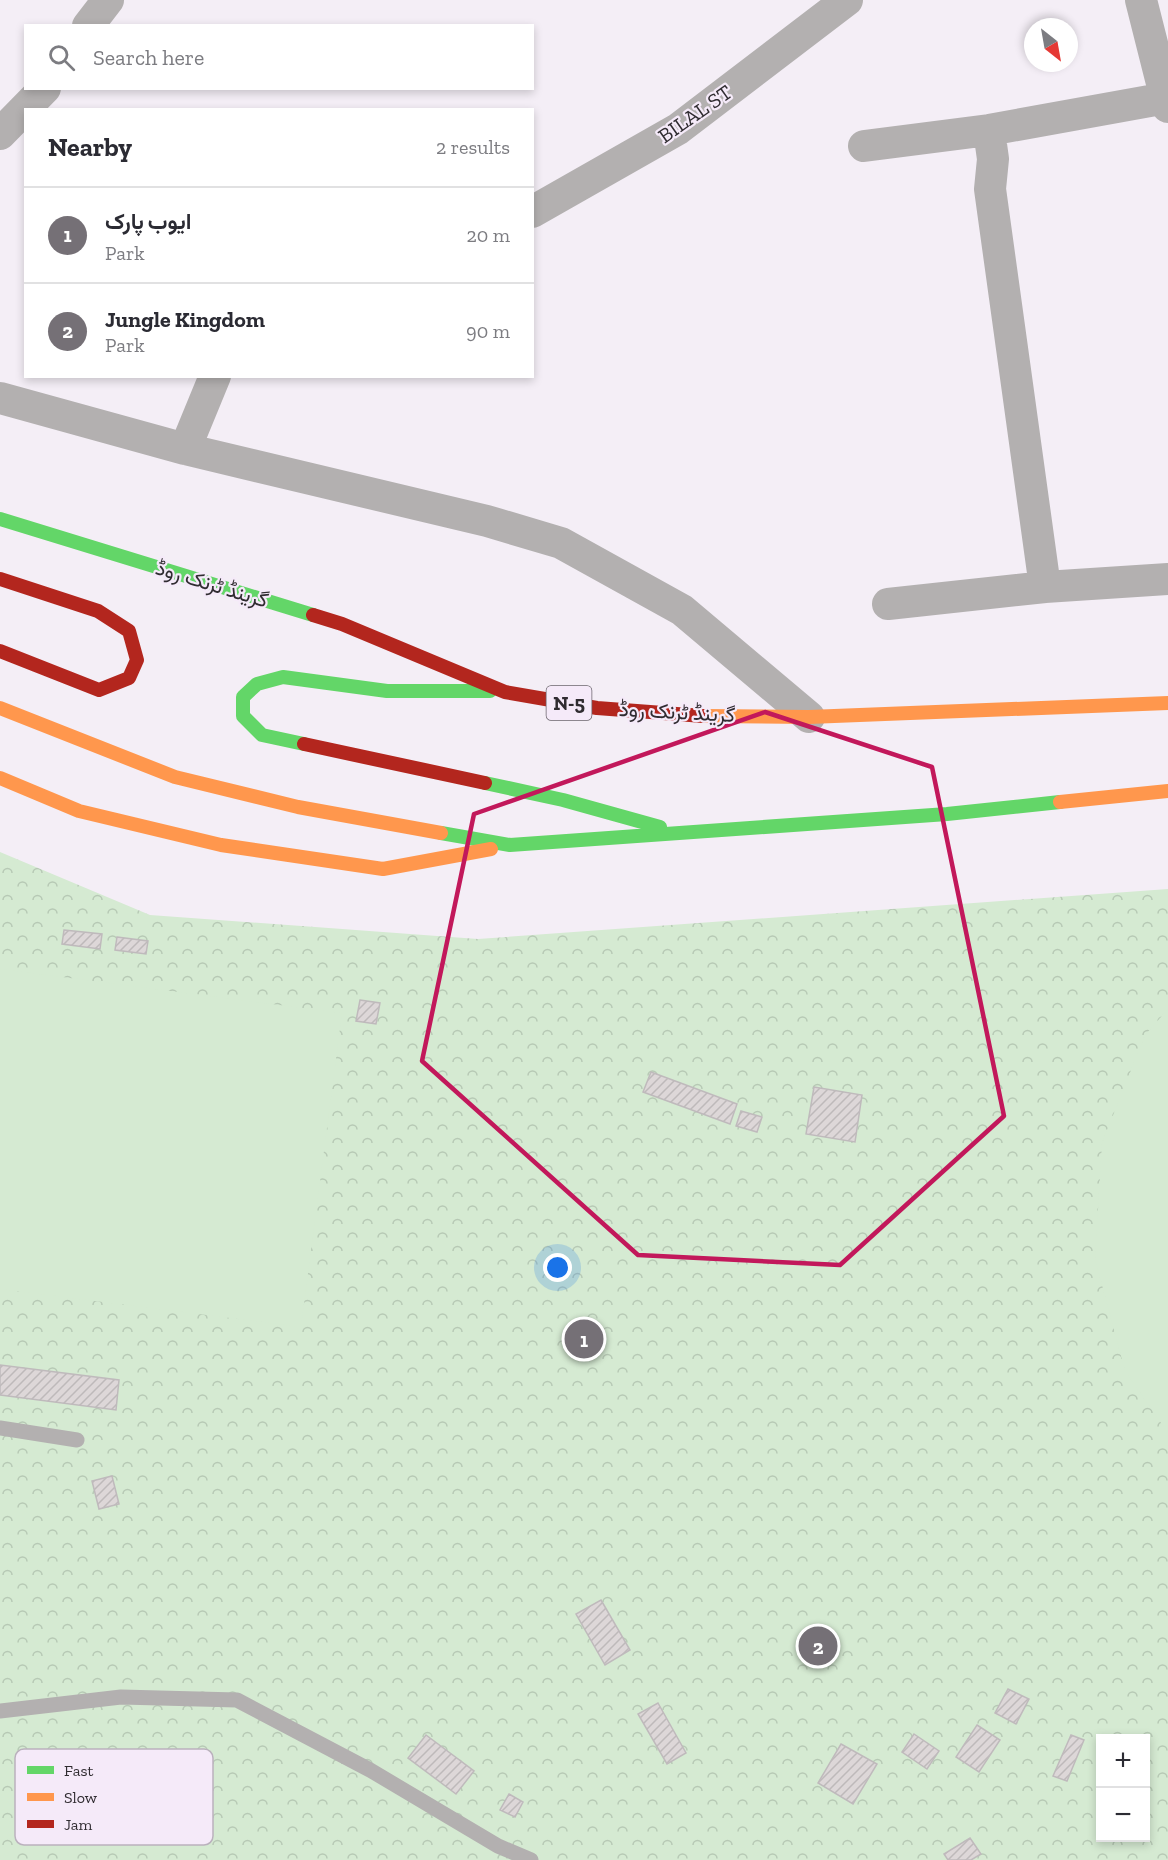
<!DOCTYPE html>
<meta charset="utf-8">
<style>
:root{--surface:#fff;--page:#f2f2f3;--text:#2b2b33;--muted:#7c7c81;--line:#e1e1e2;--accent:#757076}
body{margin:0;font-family:"Zilla Slab",Vazirmatn,serif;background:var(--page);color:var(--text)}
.controls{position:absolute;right:18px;bottom:18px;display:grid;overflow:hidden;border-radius:0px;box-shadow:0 3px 9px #0003}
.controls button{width:54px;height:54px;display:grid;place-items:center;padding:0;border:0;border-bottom:2px solid var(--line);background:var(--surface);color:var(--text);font:30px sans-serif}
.compass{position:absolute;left:1024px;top:18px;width:54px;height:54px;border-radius:50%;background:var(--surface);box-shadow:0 3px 9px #0003;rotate:149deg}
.you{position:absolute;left:558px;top:1268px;width:21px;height:21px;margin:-15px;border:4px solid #fff;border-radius:50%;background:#1a73e8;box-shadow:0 0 0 9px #1a73e833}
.badge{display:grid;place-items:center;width:39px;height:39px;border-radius:50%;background:var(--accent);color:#fff;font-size:20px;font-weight:700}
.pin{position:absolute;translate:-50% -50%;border:3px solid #fff;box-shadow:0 2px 6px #0006}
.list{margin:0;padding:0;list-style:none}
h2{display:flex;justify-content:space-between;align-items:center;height:78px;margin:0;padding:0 24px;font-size:26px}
h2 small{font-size:20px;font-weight:400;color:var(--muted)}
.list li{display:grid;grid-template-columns:39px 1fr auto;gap:18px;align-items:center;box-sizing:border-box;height:96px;padding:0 24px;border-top:2px solid var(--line)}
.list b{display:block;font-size:22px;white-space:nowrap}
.list p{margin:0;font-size:20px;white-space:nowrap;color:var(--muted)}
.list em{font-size:20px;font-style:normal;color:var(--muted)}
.icon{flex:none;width:33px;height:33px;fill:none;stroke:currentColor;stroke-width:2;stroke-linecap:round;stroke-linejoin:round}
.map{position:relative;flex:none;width:1168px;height:1860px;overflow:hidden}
.search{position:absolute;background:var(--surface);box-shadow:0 3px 9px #0003;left:24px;top:24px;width:510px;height:66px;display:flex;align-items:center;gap:15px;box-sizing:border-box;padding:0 21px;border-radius:0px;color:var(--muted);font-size:22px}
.panel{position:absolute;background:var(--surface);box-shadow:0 3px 9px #0003;left:24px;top:108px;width:510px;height:270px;border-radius:0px}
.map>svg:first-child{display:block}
.park{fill:url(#park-crowns);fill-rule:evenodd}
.pitch{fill:#d5ead2}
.building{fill:url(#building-hatch);stroke:#bfbabc;stroke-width:1.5}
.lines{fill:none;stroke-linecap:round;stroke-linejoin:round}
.lane{stroke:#b3b0b0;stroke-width:15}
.street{stroke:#b3b0b0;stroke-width:32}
.fast{stroke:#63d668;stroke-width:14}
.slow{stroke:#ff974d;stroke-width:14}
.jam{stroke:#b3261e;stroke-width:14}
.marked{fill:none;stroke:#c2185b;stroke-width:4.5;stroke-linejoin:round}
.labels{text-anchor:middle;stroke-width:4.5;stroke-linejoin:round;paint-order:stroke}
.shield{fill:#f5eaf9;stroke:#6b656d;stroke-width:1.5}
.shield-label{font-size:20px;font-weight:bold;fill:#302c31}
.street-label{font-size:21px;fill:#302c31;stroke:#f5eaf9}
.key{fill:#f5eaf9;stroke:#bab1bd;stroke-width:1.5}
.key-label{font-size:16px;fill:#302c31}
</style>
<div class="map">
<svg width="1168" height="1860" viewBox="0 0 1168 1860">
<defs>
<pattern id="park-crowns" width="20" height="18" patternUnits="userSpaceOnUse" patternTransform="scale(1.5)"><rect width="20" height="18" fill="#d5ead2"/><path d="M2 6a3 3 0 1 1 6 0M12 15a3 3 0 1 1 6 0" fill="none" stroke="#b7c9b5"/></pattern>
<pattern id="building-hatch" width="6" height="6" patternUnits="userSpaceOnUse" patternTransform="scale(1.5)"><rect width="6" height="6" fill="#ddd7d8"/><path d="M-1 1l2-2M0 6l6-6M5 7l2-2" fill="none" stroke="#beb9ba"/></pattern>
</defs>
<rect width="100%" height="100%" fill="#f4eef6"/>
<path class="park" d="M 0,852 L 150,915 L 478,939 L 1168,889 L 1168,1860 L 0,1860 ZM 1100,1738 L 1146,1738 L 1146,1838 L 1100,1838 Z"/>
<path class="pitch" d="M 0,969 L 342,1013 L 301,1327 L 0,1289 Z
M 1168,1009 L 1168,1433 L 1125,1371 L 1095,1259 L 1102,1143 L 1145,1035 Z"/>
<path class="building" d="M 64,930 L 102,934 L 100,949 L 62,944 Z
M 117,937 L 148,941 L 146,954 L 115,950 Z
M 360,1000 L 380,1003 L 376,1024 L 356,1021 Z
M 651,1072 L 737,1104 L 730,1124 L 643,1092 Z
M 814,1087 L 862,1095 L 855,1142 L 806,1134 Z
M 741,1111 L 762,1117 L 757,1132 L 736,1126 Z
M 0,1365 L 119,1380 L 116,1410 L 0,1395 Z
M 112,1476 L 119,1504 L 99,1509 L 92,1481 Z
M 601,1600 L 630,1650 L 605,1665 L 576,1614 Z
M 1008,1689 L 1029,1699 L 1016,1724 L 995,1713 Z
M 658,1703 L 686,1753 L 667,1764 L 638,1714 Z
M 977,1725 L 1000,1740 L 979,1772 L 956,1757 Z
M 914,1734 L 939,1751 L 927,1769 L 902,1752 Z
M 426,1735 L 474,1771 L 456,1794 L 408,1758 Z
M 1071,1735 L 1084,1740 L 1067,1781 L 1053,1776 Z
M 841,1744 L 877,1764 L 853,1804 L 818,1783 Z
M 509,1794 L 523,1802 L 515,1817 L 500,1810 Z
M 970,1838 L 981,1854 L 971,1860 L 948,1860 L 944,1854 Z"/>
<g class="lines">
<path class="lane" d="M 0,1428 L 77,1440
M 0,1711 L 121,1697 L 237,1700 L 370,1770 L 498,1846 L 531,1860"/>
<path class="street" d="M 1141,0 L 1168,107
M 88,26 L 108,0
M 989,130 L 993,159 L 990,189 L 1045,587
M 0,134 L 45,88
M 864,146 L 989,130 L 1166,98
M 532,212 L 678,129 L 847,0
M 0,398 L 185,449 L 487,521 L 561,543 L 682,610 L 809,717
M 185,449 L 215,376
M 888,604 L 1045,587 L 1168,579"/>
<path class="fast" d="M 0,519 L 313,615
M 304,744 L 262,735 L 243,716 L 243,697 L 257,684 L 283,677 L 387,691 L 490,691
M 485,783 L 563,800 L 660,827
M 441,833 L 510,845 L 947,814 L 1060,802"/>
<path class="slow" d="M 0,708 L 175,777 L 298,807 L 441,833
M 703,716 L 809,717 L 1168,703
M 0,778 L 79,811 L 221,845 L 383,869 L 491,849
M 1060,802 L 1168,791"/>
<path class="jam" d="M 0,579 L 98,611 L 129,631 L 137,660 L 129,678 L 99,690 L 0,651
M 313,615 L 342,624 L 505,692 L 597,708 L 703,716
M 304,744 L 485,783"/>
</g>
<path class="marked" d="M 765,712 L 932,767 L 1004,1116 L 840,1265 L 638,1255 L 422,1061 L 474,814 Z"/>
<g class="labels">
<rect class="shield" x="546.5" y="686" width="45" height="34" rx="4.5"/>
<g class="shield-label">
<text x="569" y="710">N-5</text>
</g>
<g class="street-label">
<text transform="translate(695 114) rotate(-35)" y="7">BILAL ST</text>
<text transform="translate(212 584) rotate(17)" y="7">گرینڈ ٹرنک روڈ</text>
<text transform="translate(677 712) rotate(3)" y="7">گرینڈ ٹرنک روڈ</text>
</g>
</g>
<rect x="15" y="1749" width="198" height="96" rx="9" class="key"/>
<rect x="27" y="1766" width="27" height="8" fill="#63d668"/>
<rect x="27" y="1793" width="27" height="8" fill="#ff974d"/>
<rect x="27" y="1820" width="27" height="8" fill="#b3261e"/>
<g class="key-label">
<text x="64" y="1776">Fast</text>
<text x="64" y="1803">Slow</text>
<text x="64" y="1830">Jam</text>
</g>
</svg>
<div class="controls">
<button>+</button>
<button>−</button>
</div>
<svg class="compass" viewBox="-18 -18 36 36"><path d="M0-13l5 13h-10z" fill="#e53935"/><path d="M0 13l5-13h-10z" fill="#7c7c81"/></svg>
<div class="you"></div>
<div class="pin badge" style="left:584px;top:1339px">1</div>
<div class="pin badge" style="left:818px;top:1646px">2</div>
<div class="search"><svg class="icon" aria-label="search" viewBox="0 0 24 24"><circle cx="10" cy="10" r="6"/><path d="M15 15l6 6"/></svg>Search here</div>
<section class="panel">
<h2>Nearby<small>2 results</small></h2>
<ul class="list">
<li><span class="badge">1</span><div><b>ایوب پارک</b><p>Park</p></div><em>20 m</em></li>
<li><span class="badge">2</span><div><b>Jungle Kingdom</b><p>Park</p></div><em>90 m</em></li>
</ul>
</section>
</div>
